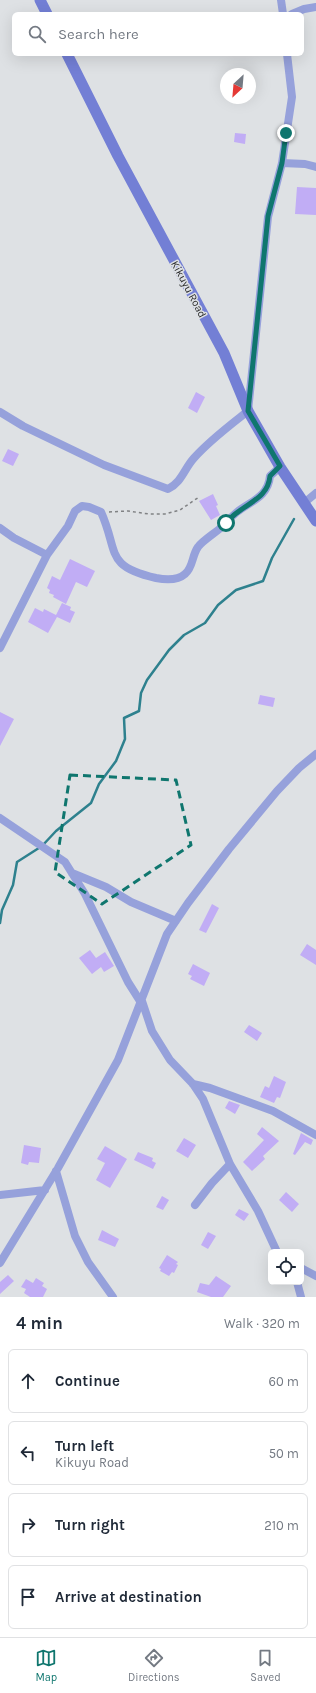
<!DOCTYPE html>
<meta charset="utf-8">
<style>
:root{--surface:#fff;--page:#f2f2f3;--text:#1f2937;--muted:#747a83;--line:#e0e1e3;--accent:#0f766e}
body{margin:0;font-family:Karla,sans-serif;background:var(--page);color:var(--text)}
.controls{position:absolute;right:12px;bottom:12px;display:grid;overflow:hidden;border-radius:6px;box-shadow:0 4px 16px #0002}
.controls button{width:36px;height:36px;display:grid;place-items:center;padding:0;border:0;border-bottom:1px solid var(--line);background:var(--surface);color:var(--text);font:20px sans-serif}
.compass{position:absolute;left:220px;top:68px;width:36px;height:36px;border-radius:50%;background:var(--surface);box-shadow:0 4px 16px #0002;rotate:206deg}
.stop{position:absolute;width:12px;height:12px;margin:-9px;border:3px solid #0f766e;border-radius:50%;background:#fff}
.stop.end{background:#0f766e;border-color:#fff;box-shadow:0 1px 4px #0008}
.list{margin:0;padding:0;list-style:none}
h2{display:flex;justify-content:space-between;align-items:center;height:52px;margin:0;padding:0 16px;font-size:17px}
h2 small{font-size:13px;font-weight:400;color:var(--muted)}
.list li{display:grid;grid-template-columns:26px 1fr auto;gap:12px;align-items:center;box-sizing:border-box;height:64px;margin:0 8px 8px;padding:0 8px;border:1px solid var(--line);border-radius:6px}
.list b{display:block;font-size:15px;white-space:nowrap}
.list p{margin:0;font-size:13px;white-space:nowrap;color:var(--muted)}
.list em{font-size:13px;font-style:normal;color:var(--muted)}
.icon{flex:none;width:22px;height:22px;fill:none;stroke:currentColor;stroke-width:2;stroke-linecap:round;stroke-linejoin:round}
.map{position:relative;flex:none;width:316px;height:1297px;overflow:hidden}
.search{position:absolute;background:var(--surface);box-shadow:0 4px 16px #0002;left:12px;right:12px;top:12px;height:44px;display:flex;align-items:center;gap:10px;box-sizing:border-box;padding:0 14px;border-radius:6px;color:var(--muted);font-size:15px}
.sheet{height:340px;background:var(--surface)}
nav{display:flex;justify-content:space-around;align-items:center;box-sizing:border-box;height:56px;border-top:1px solid var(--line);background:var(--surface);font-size:11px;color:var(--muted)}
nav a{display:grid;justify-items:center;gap:2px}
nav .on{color:var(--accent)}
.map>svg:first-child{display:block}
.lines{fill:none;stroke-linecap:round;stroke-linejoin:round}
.stream{stroke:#2e818e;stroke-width:2.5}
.building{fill:#c1adf5}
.path{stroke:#808284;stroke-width:1.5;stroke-dasharray:3 3;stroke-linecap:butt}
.minor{stroke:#96a1db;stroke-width:8}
.secondary{stroke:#737fd5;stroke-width:11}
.route{stroke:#0f766e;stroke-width:5}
.marked{fill:none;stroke:#0f766e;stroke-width:3;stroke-dasharray:8 5;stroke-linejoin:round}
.labels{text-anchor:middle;stroke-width:3;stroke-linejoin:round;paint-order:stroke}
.street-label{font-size:11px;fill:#2b2c2d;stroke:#dee1e4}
</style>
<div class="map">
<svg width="316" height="1297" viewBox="0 0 316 1297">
<rect width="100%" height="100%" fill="#dee1e4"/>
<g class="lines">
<path class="stream" d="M 0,923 L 2,910 L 13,885 L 17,862 L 42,846 L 56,831 L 91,803 L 99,784 L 116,761 L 125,739 L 124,718 L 139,711 L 141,693 L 147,680 L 169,650 L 184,635 L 205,623 L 218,605 L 236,590 L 263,581 L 272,558 L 294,519"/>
</g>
<path class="building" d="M 235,133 L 246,134 L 245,144 L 234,142 Z
M 297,187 L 316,188 L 316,215 L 295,214 Z
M 196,392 L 205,397 L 197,413 L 188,408 Z
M 8,449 L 19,454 L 13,466 L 2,461 Z
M 213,494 L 218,505 L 216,506 L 220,515 L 211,520 L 199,501 Z
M 70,559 L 95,571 L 87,587 L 76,582 L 66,604 L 53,597 L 54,595 L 49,593 L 50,590 L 47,588 L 52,576 L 60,580 Z
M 62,603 L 71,607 L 70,610 L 75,612 L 70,623 L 57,617 L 48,633 L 28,622 L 35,608 L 43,612 L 44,609 L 56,615 Z
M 260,695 L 275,698 L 273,707 L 258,704 Z
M 0,712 L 14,719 L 0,746 Z
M 212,904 L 219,908 L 206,933 L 199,930 Z
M 307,944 L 316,950 L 316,965 L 300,955 Z
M 90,950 L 96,958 L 105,952 L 114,966 L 104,972 L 101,967 L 92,974 L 79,958 Z
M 193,964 L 210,973 L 204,986 L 190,979 L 192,976 L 188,974 Z
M 249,1025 L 262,1033 L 257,1041 L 244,1032 Z
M 274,1076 L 286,1082 L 280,1098 L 277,1097 L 274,1103 L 260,1097 L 265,1086 L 269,1088 Z
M 229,1101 L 240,1105 L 235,1114 L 225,1108 Z
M 262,1127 L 279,1141 L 263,1156 L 265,1159 L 252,1171 L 243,1162 L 264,1140 L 257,1134 Z
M 301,1133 L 313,1140 L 311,1145 L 305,1142 L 295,1155 L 293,1154 Z
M 184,1138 L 196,1145 L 188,1158 L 176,1151 Z
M 24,1145 L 41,1148 L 39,1163 L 29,1162 L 28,1165 L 21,1163 Z
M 105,1146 L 127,1159 L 110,1188 L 96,1180 L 105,1163 L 97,1159 Z
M 138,1152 L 153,1158 L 152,1161 L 156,1163 L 153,1169 L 134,1160 Z
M 286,1192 L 299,1204 L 292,1212 L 279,1200 Z
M 162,1196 L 169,1200 L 163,1210 L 156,1207 Z
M 239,1209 L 249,1214 L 244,1221 L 235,1215 Z
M 102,1230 L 119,1239 L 115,1247 L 98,1240 Z
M 208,1232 L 216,1236 L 208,1249 L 201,1245 Z
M 167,1255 L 178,1262 L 176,1264 L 178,1265 L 174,1273 L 172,1272 L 169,1276 L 160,1271 L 161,1269 L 159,1268 Z
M 8,1275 L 14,1281 L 0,1294 L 0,1282 Z
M 216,1276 L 231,1286 L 223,1297 L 211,1297 L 197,1292 L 200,1283 L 209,1285 Z
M 36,1278 L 44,1283 L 42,1286 L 47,1289 L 43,1297 L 30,1297 L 24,1293 L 26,1289 L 21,1287 L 26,1279 L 33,1283 Z"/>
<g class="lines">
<path class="path" d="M 109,512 L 128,511 L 149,514 L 165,514 L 180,510 L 199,497"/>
<path class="minor" d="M 281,0 L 283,14
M 292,14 L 304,9 L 316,7
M 282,163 L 305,164 L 316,167
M 0,412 L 23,426 L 104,465 L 168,489 C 182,482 184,469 194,458 C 210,440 229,426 248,411 L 268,217 L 282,163 L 292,97 L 287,54
M 304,503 L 316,493
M 0,528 L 14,538 L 47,555
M 0,648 L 47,555 L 68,526 L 75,511 L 82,506 L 89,507 L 101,512 C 119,552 104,566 156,578 C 166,580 177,581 185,574 C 193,568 192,555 198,547 C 203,540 217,532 224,525 C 228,521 232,516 237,512 C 251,501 268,497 270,476 L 280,467
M 0,818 L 65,862 L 85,894 L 128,982 L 140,1001
M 72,873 L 106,887 L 131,902 L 176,921
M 141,998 L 152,1031 L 170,1060 L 193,1084 L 203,1099 L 230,1164 L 258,1211 L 277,1252
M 193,1084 L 210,1088 L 273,1111 L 316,1135
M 56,1171 L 75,1236 L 88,1262 L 113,1297
M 0,1195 L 45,1190
M 195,1205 L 212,1183 L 230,1164
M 0,1263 L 58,1168 L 118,1060 L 167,934 L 188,903 L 229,849 L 277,791 L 299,768 L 316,754
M 301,1268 L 316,1276
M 297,1282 L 301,1297"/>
<path class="secondary" d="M 40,0 L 47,14
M 67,54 L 118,156 L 224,353 L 248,411 L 280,467 L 316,521"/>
</g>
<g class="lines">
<path class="route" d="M 226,523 C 230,519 233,515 238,512 C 252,501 268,496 270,476 L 280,466 L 248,411 L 268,216 L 282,163 L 286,133"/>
</g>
<path class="marked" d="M 70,775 L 176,780 L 191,845 L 102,904 L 55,872 Z"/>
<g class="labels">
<g class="street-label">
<text transform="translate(189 289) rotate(62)" y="4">Kikuyu Road</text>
</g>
</g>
</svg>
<div class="controls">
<button><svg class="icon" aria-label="locate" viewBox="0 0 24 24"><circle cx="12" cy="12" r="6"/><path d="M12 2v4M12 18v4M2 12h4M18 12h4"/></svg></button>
</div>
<svg class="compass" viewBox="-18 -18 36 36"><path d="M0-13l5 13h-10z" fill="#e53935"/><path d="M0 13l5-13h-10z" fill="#747a83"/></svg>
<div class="stop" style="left:226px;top:523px"></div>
<div class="stop end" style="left:286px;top:133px"></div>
<div class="search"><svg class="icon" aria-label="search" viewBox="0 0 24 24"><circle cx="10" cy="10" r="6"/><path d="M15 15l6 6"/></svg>Search here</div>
</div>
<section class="sheet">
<h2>4 min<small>Walk · 320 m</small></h2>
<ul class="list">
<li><svg class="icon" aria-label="ahead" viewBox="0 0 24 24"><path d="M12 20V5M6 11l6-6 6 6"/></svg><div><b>Continue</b></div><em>60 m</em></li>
<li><svg class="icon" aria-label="left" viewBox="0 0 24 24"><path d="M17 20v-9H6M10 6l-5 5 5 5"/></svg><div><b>Turn left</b><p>Kikuyu Road</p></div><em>50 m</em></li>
<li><svg class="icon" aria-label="right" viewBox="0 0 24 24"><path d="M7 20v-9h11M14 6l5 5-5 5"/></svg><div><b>Turn right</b></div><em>210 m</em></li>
<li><svg class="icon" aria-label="arrive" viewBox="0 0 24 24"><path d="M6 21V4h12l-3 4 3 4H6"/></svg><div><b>Arrive at destination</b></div></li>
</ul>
</section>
<nav>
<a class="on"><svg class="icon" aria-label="map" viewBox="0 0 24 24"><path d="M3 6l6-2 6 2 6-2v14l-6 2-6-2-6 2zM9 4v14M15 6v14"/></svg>Map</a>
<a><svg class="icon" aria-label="directions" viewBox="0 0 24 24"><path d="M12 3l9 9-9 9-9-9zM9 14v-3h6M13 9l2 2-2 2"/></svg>Directions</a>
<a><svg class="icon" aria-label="saved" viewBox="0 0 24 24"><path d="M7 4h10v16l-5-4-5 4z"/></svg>Saved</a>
</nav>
